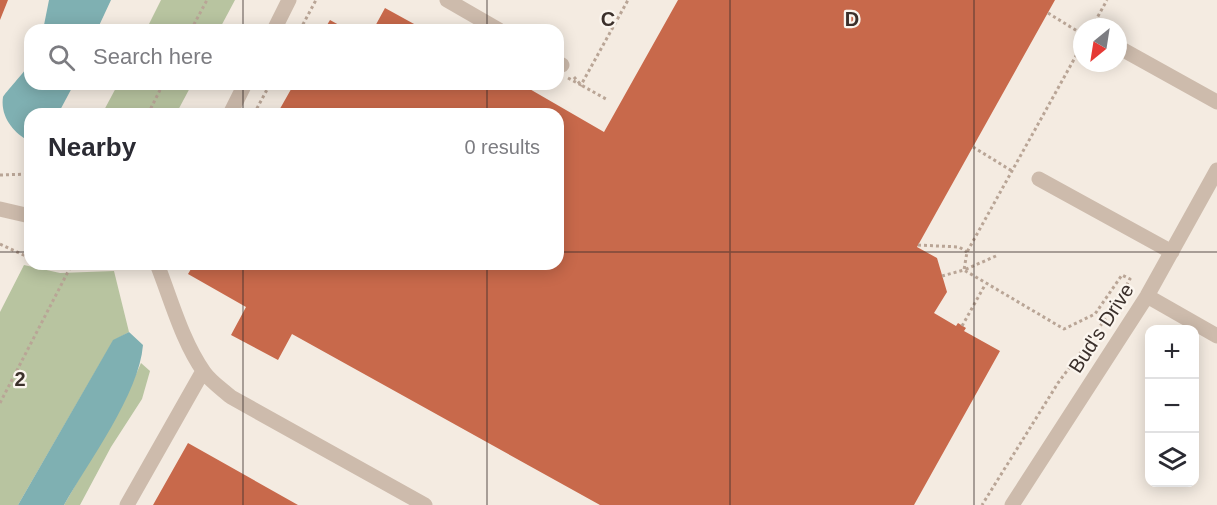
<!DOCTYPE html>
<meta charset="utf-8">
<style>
:root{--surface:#fff;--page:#f7f7f7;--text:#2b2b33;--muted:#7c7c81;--line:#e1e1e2}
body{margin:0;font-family:Helvetica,sans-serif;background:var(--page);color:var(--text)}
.controls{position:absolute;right:18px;bottom:18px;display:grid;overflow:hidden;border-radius:12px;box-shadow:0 3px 15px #0003}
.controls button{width:54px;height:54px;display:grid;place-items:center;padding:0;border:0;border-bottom:2px solid var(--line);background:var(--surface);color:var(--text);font:30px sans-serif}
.compass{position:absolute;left:1073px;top:18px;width:54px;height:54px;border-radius:50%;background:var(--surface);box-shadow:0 3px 15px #0003;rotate:210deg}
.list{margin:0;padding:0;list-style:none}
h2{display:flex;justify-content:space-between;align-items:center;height:78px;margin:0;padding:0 24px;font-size:26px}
h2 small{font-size:20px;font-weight:400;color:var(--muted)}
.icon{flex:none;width:33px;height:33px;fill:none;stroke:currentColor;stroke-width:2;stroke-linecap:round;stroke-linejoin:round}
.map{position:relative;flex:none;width:1217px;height:505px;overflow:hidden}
.search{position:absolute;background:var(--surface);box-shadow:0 3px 15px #0003;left:24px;top:24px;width:540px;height:66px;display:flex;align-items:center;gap:15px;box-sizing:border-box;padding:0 21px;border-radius:18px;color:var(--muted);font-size:22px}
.panel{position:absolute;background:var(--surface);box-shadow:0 3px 15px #0003;left:24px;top:108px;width:540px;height:162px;border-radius:18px}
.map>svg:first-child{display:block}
.green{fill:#b8c4a0}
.water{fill:#7fb0b2}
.building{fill:#c8694b}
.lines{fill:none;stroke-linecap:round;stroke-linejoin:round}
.path{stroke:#b9a596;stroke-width:3;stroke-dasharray:3 3;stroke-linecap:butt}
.minor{stroke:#cdbbac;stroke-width:15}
.grid{fill:none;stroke:#3b302b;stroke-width:1.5;stroke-opacity:0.55}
.labels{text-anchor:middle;stroke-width:4.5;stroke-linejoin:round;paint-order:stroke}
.street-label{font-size:20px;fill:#3b302b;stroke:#fbf5ee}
.grid-label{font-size:20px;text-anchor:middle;font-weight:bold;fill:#3b302b;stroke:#fbf5ee;stroke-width:4.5;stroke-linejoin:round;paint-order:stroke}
</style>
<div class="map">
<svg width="1217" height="505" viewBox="0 0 1217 505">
<rect width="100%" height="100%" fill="#f4ebe1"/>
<path class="green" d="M 161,0 L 235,0 L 219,30 L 146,30 Z
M 118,84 L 192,84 L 176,114 L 102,114 Z
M 24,265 L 60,273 L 114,271 L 129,332 L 113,341 L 18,505 L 0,505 L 0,312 Z
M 141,363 L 150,371 L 142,399 L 111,447 L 80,505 L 64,505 L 125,399 Z"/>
<path class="water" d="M 49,0 L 111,0 L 97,30 L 43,30 Z
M 30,64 L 30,84 L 74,84 L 58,114 L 30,114 L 29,141 C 14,133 0,117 3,97 C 5,93 25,71 30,64 Z
M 129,332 L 143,345 C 139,394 89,461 64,505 L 18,505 L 113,340 Z"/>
<path class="building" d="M 0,0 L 8,0 L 0,20 Z
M 678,0 L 1055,0 L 917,247 L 937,258 L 947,292 L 934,313 L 956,326 L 958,323 L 966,328 L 964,331 L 1000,351 L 914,505 L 600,505 L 292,334 L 278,360 L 231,335 L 246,307 L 188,274 L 194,264 L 558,264 L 558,114 L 277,114 L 294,84 L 521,84 L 604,132 Z
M 385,8 L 425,30 L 373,30 Z
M 330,20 L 348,30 L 324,30 Z
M 188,443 L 298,505 L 153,505 Z"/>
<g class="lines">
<path class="path" d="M 1048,13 L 1082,34
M 1092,27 L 1107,0
M 191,30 L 207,0
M 300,30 L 316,0
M 574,77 L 581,85 L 606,99
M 568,78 L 581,85 L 628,0
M 148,114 L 163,84
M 254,114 L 270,84
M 973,147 L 1012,171
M 0,175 L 30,174
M 0,244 L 30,258
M 918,245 L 959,247 L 967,252
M 996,256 L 964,270 L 967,252 L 1082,45
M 54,264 L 70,267
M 942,276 L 964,270 L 1064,329 L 1095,314 L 1122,275 L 1130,279 L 1115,306 L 1058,383 L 982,505
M 962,326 L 985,285
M 0,403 L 72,264"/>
<path class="minor" d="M 447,0 L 499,30
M 274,30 L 289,0
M 1118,47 L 1217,102
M 558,63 L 562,65
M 230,114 L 245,84
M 1039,179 L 1172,252
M 0,209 L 30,216
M 157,264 C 171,299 182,341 204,372 C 211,382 222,389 231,397 L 425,505
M 1147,296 L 1217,336
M 127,505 L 203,371
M 1012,505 L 1147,296 L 1217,170"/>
</g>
<path class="grid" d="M 243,0 L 243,30M 487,0 L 487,30M 730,0 L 730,505M 974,0 L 974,505M 243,84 L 243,114M 487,84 L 487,114M 0,252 L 30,252M 558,252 L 1217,252M 243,264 L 243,505M 487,264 L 487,505"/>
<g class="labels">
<g class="street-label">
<text transform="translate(1101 328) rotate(-57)" y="7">Bud's Drive</text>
</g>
</g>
<g class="grid-label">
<text x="608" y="26">C</text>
<text x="852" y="26">D</text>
<text x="20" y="386">2</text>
</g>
</svg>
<div class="controls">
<button>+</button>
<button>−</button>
<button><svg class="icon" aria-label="layers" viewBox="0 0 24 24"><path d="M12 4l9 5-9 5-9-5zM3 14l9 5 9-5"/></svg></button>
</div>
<svg class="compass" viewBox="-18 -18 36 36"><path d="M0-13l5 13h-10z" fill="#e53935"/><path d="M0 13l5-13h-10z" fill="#7c7c81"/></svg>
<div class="search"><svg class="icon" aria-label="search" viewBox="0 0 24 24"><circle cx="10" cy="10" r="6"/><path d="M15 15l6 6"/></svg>Search here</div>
<section class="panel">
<h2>Nearby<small>0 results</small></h2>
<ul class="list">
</ul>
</section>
</div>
